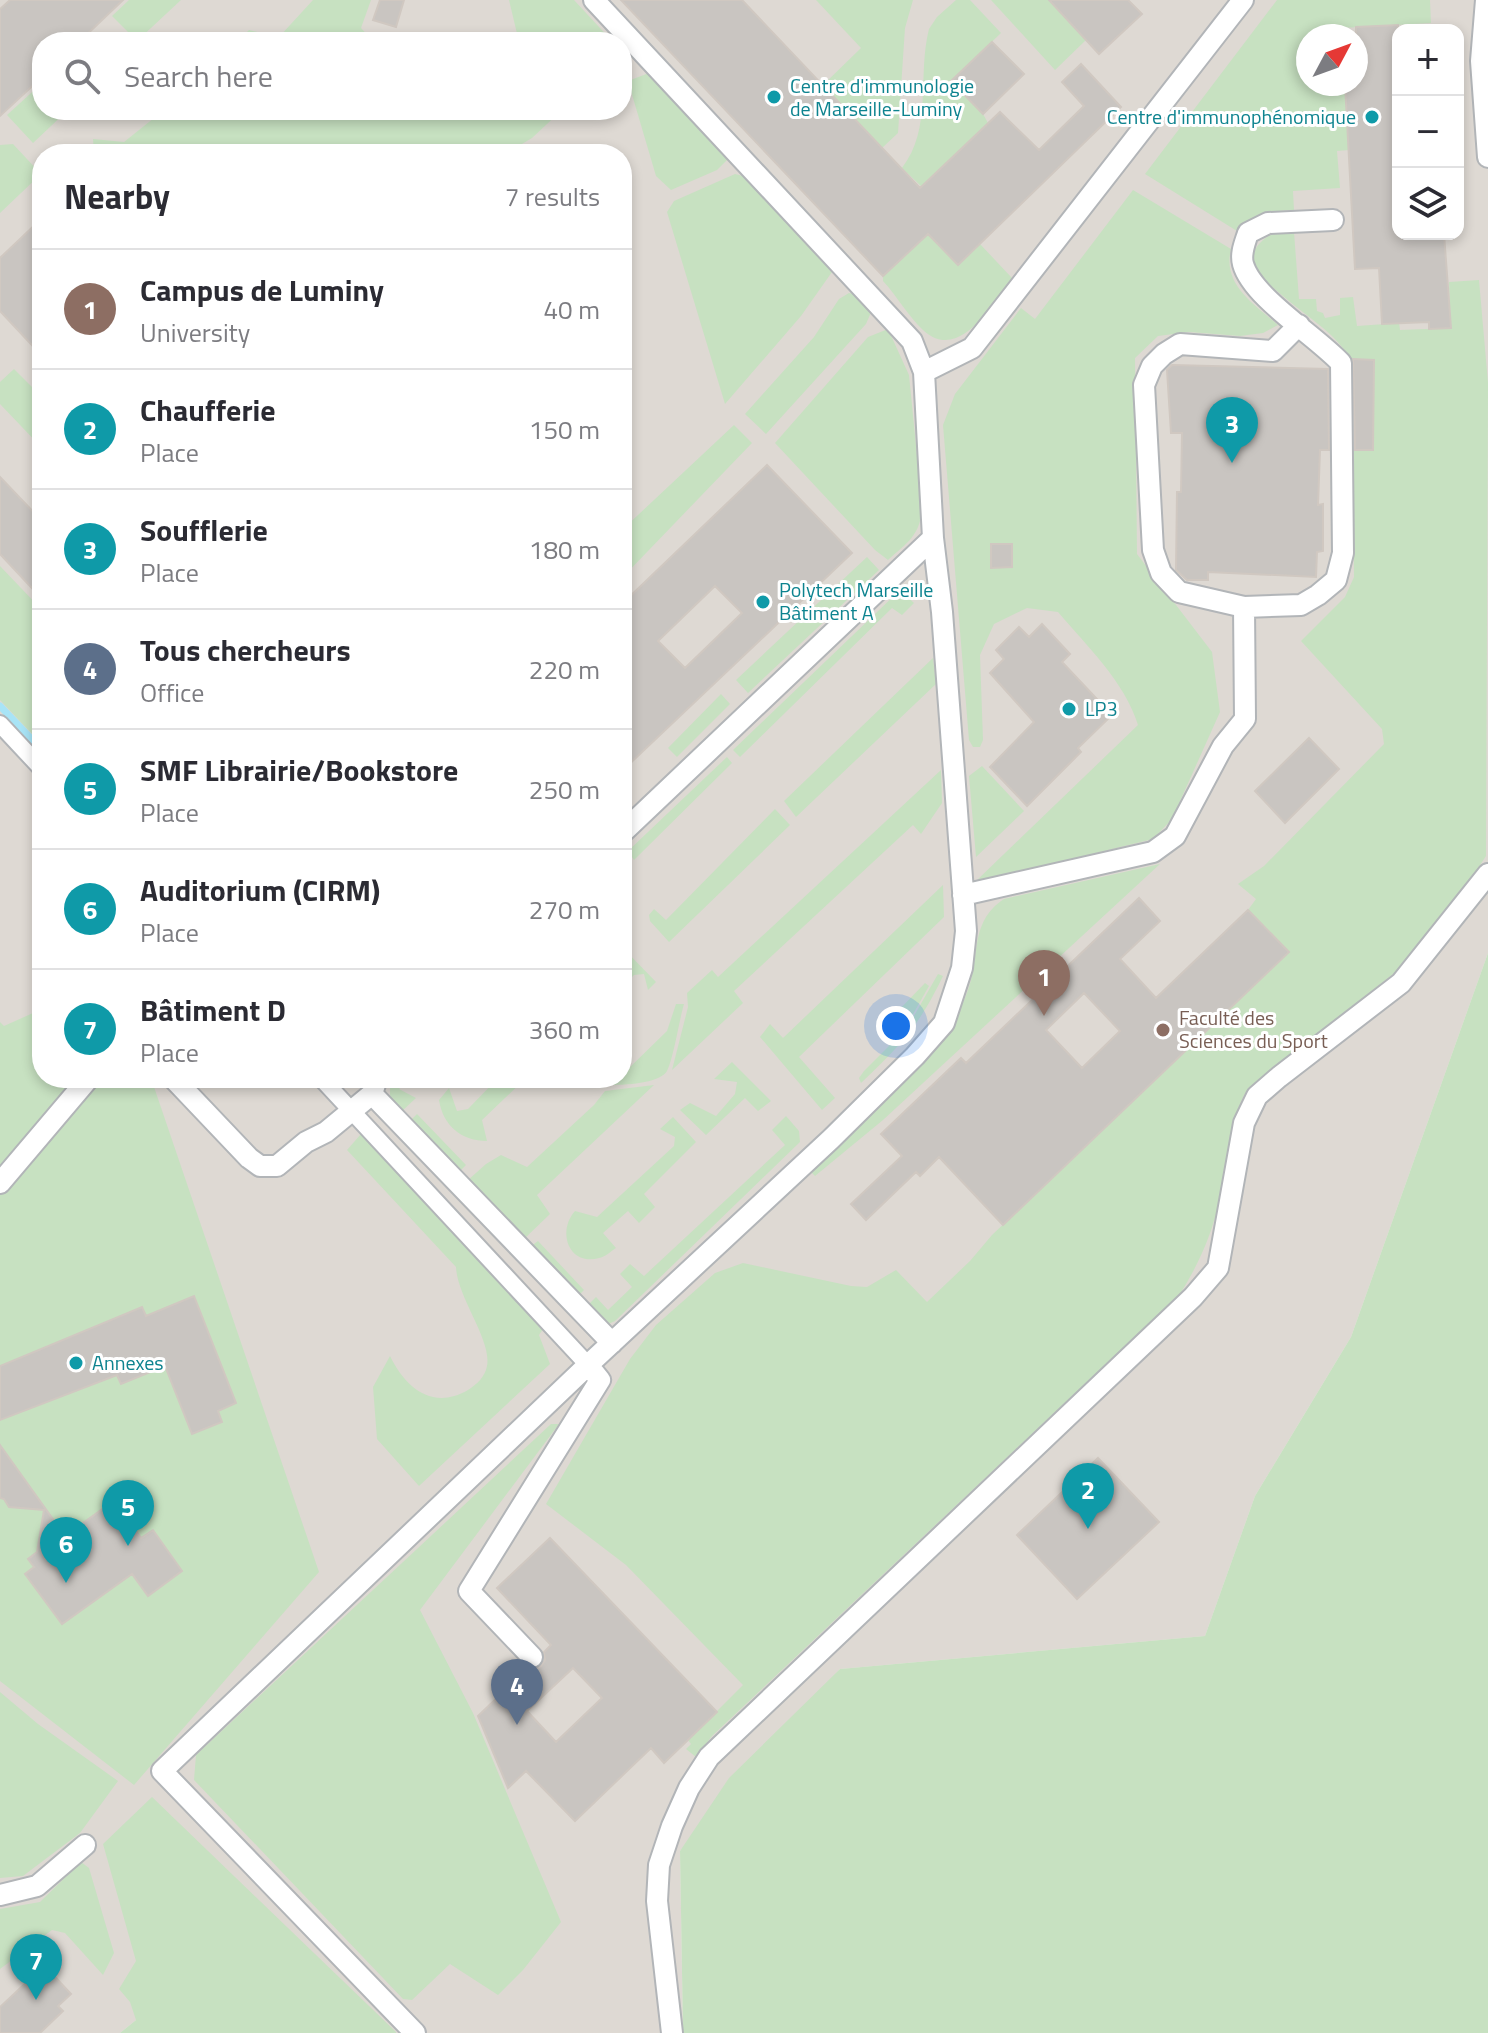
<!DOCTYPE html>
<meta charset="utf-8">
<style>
:root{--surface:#fff;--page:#f2f2f3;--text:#2b2b33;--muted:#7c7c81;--line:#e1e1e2;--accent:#d73c4f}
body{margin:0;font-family:"Titillium Web",sans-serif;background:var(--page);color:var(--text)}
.controls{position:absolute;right:24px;top:24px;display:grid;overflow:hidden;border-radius:16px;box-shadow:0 4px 12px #0003}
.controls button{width:72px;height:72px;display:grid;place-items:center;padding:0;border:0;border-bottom:2px solid var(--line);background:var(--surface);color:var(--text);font:40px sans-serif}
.compass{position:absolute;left:1296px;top:24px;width:72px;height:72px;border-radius:50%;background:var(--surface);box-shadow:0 4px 12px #0003;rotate:49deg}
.you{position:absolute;left:896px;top:1026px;width:28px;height:28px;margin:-20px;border:6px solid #fff;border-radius:50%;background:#1a73e8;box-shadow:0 0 0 12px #1a73e833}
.badge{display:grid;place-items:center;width:52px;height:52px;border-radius:50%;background:var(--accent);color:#fff;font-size:26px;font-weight:700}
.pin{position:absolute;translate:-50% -66px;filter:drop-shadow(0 2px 4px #0008)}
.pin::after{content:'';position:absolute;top:42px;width:28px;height:24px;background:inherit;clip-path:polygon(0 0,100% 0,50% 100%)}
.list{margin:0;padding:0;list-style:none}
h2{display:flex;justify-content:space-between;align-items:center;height:104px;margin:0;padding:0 32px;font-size:34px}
h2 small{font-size:26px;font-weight:400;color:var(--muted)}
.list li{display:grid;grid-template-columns:52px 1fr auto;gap:24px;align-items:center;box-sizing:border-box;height:120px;padding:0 32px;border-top:2px solid var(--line)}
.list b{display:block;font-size:30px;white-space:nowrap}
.list p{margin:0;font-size:26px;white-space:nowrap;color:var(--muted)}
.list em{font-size:26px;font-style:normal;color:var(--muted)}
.icon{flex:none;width:44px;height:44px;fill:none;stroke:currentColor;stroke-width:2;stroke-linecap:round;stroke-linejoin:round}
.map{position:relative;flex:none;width:1488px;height:2033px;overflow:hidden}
.search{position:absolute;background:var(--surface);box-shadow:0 4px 12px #0003;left:32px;top:32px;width:600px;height:88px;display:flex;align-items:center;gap:20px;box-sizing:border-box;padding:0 28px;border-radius:32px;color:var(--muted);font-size:30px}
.panel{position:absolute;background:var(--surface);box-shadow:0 4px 12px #0003;left:32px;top:144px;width:600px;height:944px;border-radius:32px}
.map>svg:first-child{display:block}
.education{fill:#ded9d3;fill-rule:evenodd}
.green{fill:#c7e1c1}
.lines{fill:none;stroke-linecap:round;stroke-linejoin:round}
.stream{stroke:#a8e4f6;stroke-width:7}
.building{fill:#c9c5c1;stroke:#d0c8c1;stroke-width:2;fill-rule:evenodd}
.pedestrian-casing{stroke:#b2b5b8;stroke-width:20}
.minor-casing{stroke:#b2b5b8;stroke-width:24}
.pedestrian{stroke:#fff;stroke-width:16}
.minor{stroke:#fff;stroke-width:20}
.culture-dot{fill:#0f9aa8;stroke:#fff;stroke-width:3}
.education-dot{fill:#8d6e63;stroke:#fff;stroke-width:3}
.labels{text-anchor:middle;stroke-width:6;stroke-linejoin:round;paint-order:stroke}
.culture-label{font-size:20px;fill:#0d838f;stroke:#fff;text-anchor:start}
.education-label{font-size:20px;fill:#785e54;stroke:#fff;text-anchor:start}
</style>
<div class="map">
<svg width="1488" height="2033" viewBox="0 0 1488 2033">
<rect width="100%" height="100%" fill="#ece8e2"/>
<path class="education" d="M 0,0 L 1488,0 L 1488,953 L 1351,1337 L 1255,1496 L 1205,1636 L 840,1669 L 680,1851 L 683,2033 L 161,2033 L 136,2020 L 120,2033 L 0,2033 ZM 1398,30 L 1458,30 L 1458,234 L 1398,234 ZM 1308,36 L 1356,36 L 1356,84 L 1308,84 ZM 42,42 L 622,42 L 622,110 L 42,110 ZM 42,154 L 622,154 L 622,1078 L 42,1078 Z"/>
<path class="green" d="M 129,0 L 181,0 L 137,41 L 112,16 Z
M 313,0 L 371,0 L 361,28 L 374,42 L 237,42 L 249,30 L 279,37 Z
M 509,0 L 574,0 L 613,42 L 519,42 Z
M 816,0 L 913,0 L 905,28 L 898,133 L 882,148 L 823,85 L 861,48 Z
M 956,0 L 970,0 L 1001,33 L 951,81 L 983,114 L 988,123 L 922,187 L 902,168 C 933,128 917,76 929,29 L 937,17 Z
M 991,0 L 1049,0 L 1086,40 L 1055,70 Z
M 1277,0 L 1430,0 L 1431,23 L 1342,28 L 1342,36 L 1308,36 L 1308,84 L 1345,84 L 1349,150 L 1337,151 L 1340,188 L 1293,191 L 1294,210 C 1270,211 1255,213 1237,231 L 1145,174 Z
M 649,73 L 729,158 L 717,170 L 671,190 L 656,176 L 628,81 Z
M 42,83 L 42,110 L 68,110 L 33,143 L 7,115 Z
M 164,110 L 562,110 L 532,138 L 505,154 L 94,154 L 93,139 L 124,142 Z
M 13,144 L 41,174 L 0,213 L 0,145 Z
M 735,174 L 747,177 L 829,264 L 832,272 L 801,316 L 725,404 L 667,212 L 674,201 Z
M 1133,190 L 1231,249 C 1222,285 1254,304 1278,325 L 1263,333 L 1240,336 L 1189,332 L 1158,336 L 1135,358 L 1137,554 L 1212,652 L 1220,712 L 1172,819 L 1153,839 L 974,883 L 1138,725 C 1125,682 1086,645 1058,612 L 1027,608 L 994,624 L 980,655 L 983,740 L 980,747 L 973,747 L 969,740 L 943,425 L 955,394 L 1021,308 L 1035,319 Z
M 1275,232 L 1294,232 L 1299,299 L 1316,299 L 1317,311 L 1323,313 L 1325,318 L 1340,315 L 1340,298 L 1353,297 L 1357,326 L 1399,323 L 1400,330 L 1451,328 L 1449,282 L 1479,280 L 1488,383 L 1486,856 L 1455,903 L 1402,967 L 1247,1090 C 1228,1122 1228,1161 1220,1197 C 1213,1232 1199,1264 1180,1294 L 712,1736 L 696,1757 L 686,1749 L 691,1744 L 688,1740 L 743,1685 L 626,1565 L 546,1504 L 630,1359 L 656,1325 L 715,1273 L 743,1263 L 851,1286 L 867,1287 L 896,1270 L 927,1302 L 970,1261 L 992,1235 L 1288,953 L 1248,910 L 1256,899 L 1238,884 L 1264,866 L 1384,744 L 1382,729 L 1301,641 L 1345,597 L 1354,577 L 1353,450 L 1372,450 L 1373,360 L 1352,359 C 1346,352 1339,343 1332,336 C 1316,320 1260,283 1254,265 C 1249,249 1263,239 1275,232 Z
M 928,234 L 958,265 L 980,244 L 1012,278 C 993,303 959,364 923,330 C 908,316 897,296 883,281 L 883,276 Z
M 849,293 L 858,295 L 872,310 L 866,324 L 766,434 L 745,414 L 814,337 L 839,299 Z
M 888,329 L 909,375 L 922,506 C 921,535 908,542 888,560 L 875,550 L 775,443 L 868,337 Z
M 14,369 L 42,397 L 42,448 L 0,404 L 0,382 Z
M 734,425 L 752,443 L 622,578 L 622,530 Z
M 867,557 L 879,570 L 748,693 L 736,680 Z
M 0,566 L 42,610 L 42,723 L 33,735 L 0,700 Z
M 900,590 L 914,603 L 902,615 L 892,608 L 740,757 L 733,750 Z
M 933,658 L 936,684 L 796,817 L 784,801 Z
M 721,694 L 730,704 L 677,757 L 668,748 Z
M 727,757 L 732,763 L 634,860 L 628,851 Z
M 982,766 L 1024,811 L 976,857 L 969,776 Z
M 941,770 L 942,803 L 921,834 L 913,825 L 734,991 L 743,1003 L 672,1070 L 688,1007 L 687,993 L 712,970 L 718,977 Z
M 775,809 L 790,825 L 669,942 L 650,921 L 649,915 L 654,909 L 666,920 Z
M 1160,864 L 883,1120 L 815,1176 L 811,1172 C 865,1118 932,1068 965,998 C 982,961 967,923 1004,899 Z
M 943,885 L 944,917 L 799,1057 L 835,1098 L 822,1110 L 760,1037 L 770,1024 L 783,1038 Z
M 622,947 L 656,982 L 648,990 L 644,974 L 634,975 L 622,987 Z
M 1488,953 L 1488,2033 L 683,2033 L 680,1851 L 729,1778 L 840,1669 L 1205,1636 L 1255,1496 L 1351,1337 Z
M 938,974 L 943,976 C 919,1026 901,1045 861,1083 L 859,1078 L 864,1071 L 907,1028 Z
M 925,983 L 929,986 L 908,1023 L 897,1012 Z
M 676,1004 L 684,1004 C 679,1021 674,1056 667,1071 C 657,1088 596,1086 577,1083 L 583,1078 L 622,1078 L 622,1069 L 627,1070 L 667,1031 Z
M 42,1009 L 42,1078 L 150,1078 L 152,1081 L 319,1572 L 134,1785 L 0,1681 L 0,1022 L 4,1026 Z
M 732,1062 L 771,1101 L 758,1111 L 745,1098 L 706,1135 L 680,1110 L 690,1103 L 716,1116 L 735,1094 L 737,1082 L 714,1079 Z
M 390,1078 L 410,1078 L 399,1089 L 416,1098 L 401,1112 L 390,1100 Z
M 498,1078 L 526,1078 L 482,1120 L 487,1141 C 462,1141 443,1126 439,1100 L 449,1088 L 457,1111 L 468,1109 Z
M 654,1085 L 537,1195 L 550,1214 L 523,1240 L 467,1181 L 486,1164 L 501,1155 L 527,1167 L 594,1105 L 605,1091 Z
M 417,1114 L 466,1165 L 459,1172 L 409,1122 Z
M 786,1116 L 799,1131 L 800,1142 L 615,1321 L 606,1325 L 587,1306 L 596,1297 L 608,1310 L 632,1287 L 620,1274 L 630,1264 L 644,1276 L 785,1145 L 772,1130 Z
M 673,1117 L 696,1142 L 644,1194 L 655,1207 L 639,1223 L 628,1211 L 603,1233 L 616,1248 C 610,1252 605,1257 599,1258 C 568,1266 557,1231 575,1211 L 597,1217 L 674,1146 L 675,1137 L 660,1129 Z
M 361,1134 L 509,1292 L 545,1326 L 539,1335 L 550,1364 L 419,1486 L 377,1439 L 373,1387 L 390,1356 C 405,1387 432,1411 468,1390 C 477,1384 485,1377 487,1366 C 492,1340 457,1297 456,1267 L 347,1150 Z
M 538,1241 L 584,1290 L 577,1297 L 530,1247 Z
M 551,1424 L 559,1424 L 420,1610 L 473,1713 L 561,1922 L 523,1970 L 498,1995 L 450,1964 L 412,2000 L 403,1999 L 194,1780 L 196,1755 Z
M 0,1692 L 38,1724 L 118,1781 L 80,1833 L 23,1876 L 0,1878 Z
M 152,1797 L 396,2032 L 396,2033 L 120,2033 L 136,2020 L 130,2002 L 119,1989 L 136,1961 L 103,1844 Z
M 81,1862 L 89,1868 L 114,1953 L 103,1975 L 65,1933 L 52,1930 L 0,1969 L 0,1909 L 40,1902 Z"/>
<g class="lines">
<path class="stream" d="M 0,706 L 42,750"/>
</g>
<path class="building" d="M 10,0 L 123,0 L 79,42 L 42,42 L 42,77 L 0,116 L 0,9 Z
M 380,0 L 404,0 L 396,27 L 373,20 Z
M 621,0 L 742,0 L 920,188 L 1000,112 L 1039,150 L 1084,106 L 1062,82 L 1081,64 L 1121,107 L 958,265 L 928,234 L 883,276 Z
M 1049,0 L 1128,0 L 1142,14 L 1099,54 Z
M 1398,25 L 1398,234 L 1444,234 L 1451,328 L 1429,329 L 1429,322 L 1382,324 L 1379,268 L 1355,269 L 1345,84 L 1356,84 L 1356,27 Z
M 992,42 L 1024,74 L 983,114 L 951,81 Z
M 42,218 L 42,356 L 0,311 L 0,258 Z
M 1353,359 L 1374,360 L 1373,450 L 1355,450 Z
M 1172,365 L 1328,369 L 1329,450 L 1320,450 L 1318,505 L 1323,504 L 1323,551 L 1317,552 L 1316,577 L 1208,572 L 1208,580 L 1187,580 L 1176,570 L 1177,492 L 1181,492 L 1182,433 L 1171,433 L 1167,370 Z
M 767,465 L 852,553 L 622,771 L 622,604 ZM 715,586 L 742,613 L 685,668 L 658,641 Z
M 0,477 L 42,521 L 42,599 L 0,554 Z
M 991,544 L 1012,544 L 1012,567 L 991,568 Z
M 1042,624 L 1070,654 L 1062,662 L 1112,715 L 1078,748 L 1081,752 L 1027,806 L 990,767 L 1034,722 L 990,673 L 1004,659 L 996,650 L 1019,627 L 1029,637 Z
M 1309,738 L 1339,769 L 1285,823 L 1255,791 Z
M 1139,898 L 1160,921 L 1120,959 L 1156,998 L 1248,910 L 1289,952 L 1003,1225 L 939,1157 L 920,1176 L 916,1172 L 866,1220 L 851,1204 L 902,1156 L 881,1134 L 961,1058 L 966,1063 ZM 1084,993 L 1120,1031 L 1082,1068 L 1046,1030 Z
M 194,1296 L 236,1403 L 218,1411 L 222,1422 L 192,1434 L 165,1366 L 121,1384 L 117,1375 L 0,1420 L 0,1366 L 142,1307 L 146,1316 Z
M 0,1445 L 65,1536 L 115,1500 L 141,1538 L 153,1530 L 182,1571 L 148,1596 L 132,1574 L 62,1624 L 25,1574 L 34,1567 L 28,1559 L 37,1552 L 44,1510 L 9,1507 L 4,1499 L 0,1498 Z
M 1098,1458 L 1159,1522 L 1077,1599 L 1017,1535 Z
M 550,1538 L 717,1712 L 664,1763 L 651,1748 L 575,1821 L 526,1771 L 508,1788 L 478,1716 L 527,1669 L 534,1670 L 541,1666 L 545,1660 L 544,1652 L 551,1645 L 497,1588 ZM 573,1668 L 602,1698 L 556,1742 L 527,1711 Z
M 42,1963 L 71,1994 L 58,2006 L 63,2011 L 40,2033 L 0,2033 L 0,2007 L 31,1978 L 28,1975 Z"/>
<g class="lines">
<g class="pedestrian-casing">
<path id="pedestrian" d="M 0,724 L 42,769
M 321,1078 L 588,1365"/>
</g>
<g class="minor-casing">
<path id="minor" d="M 1486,0 L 1481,61 L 1488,157
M 924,372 L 972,348 L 1243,0
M 1244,607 L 1179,592 L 1161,573 L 1153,550 L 1144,385 L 1152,366 L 1164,354 L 1180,344 L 1273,351 L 1299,325
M 622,833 L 933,538
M 963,895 L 1153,852 L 1175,836 L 1223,746 L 1245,719 L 1244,607 L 1301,605 L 1318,595 L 1336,580 L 1343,553 L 1341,363 C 1316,336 1252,297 1243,264 C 1240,253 1245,243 1248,233 L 1268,223 L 1333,220
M 173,1078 L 249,1158 L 260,1166 L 277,1166 L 306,1142 L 326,1132 L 372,1094 L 377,1078
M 372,1094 L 612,1343
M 0,1183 L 89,1078
M 532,1657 L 469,1591 L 600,1380 L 588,1365
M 0,1895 L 37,1886 L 85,1845
M 415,2033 L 162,1771 L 588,1365 L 831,1139 L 915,1056 L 944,1023 L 962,968 L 966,931 L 942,612 L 933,538 L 924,372 L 912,341 L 594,0
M 672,2033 L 657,1901 L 659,1865 L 672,1826 L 689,1788 L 709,1757 L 1193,1297 L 1218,1268 L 1244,1123 L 1257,1096 L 1279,1077 L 1401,983 L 1488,874"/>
</g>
<use href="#pedestrian" class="pedestrian"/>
<use href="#minor" class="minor"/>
</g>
<g class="culture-dot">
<circle cx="774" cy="97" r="8"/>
<circle cx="1372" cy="117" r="8"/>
<circle cx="763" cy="602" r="8"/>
<circle cx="1069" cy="709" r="8"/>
<circle cx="76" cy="1363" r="8"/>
</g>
<circle class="education-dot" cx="1163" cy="1030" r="8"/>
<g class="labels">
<g class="culture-label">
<text x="790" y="93">Centre d'immunologie<tspan x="790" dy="23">de Marseille-Luminy</tspan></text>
<text x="1356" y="124" text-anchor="end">Centre d'immunophénomique</text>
<text x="779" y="597">Polytech Marseille<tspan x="779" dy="23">Bâtiment A</tspan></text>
<text x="1085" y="716">LP3</text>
<text x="92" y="1370">Annexes</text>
</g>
<g class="education-label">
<text x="1179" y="1025">Faculté des<tspan x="1179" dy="23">Sciences du Sport</tspan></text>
</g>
</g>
</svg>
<div class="controls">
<button>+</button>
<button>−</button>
<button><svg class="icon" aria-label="layers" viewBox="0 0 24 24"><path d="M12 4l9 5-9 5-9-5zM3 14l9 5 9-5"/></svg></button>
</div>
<svg class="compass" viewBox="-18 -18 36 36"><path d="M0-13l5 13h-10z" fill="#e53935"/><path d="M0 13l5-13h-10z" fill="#7c7c81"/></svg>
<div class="you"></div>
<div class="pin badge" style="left:1044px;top:1016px;background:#8d6e63">1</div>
<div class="pin badge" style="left:1088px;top:1529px;background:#0f9aa8">2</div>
<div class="pin badge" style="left:1232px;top:463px;background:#0f9aa8">3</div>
<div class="pin badge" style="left:517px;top:1725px;background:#5c6f8a">4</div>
<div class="pin badge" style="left:128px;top:1546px;background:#0f9aa8">5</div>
<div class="pin badge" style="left:66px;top:1583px;background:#0f9aa8">6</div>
<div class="pin badge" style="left:36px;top:2000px;background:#0f9aa8">7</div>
<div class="search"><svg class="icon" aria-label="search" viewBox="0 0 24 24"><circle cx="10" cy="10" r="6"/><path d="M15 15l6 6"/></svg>Search here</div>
<section class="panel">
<h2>Nearby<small>7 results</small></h2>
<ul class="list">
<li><span class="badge" style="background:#8d6e63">1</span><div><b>Campus de Luminy</b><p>University</p></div><em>40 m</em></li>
<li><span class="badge" style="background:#0f9aa8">2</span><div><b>Chaufferie</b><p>Place</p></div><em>150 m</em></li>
<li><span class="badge" style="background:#0f9aa8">3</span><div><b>Soufflerie</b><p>Place</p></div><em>180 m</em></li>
<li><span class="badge" style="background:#5c6f8a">4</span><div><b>Tous chercheurs</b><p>Office</p></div><em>220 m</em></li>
<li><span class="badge" style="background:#0f9aa8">5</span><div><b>SMF Librairie/Bookstore</b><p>Place</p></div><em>250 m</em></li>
<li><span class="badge" style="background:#0f9aa8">6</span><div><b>Auditorium (CIRM)</b><p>Place</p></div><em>270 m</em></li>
<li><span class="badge" style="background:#0f9aa8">7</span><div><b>Bâtiment D</b><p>Place</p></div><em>360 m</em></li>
</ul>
</section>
</div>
